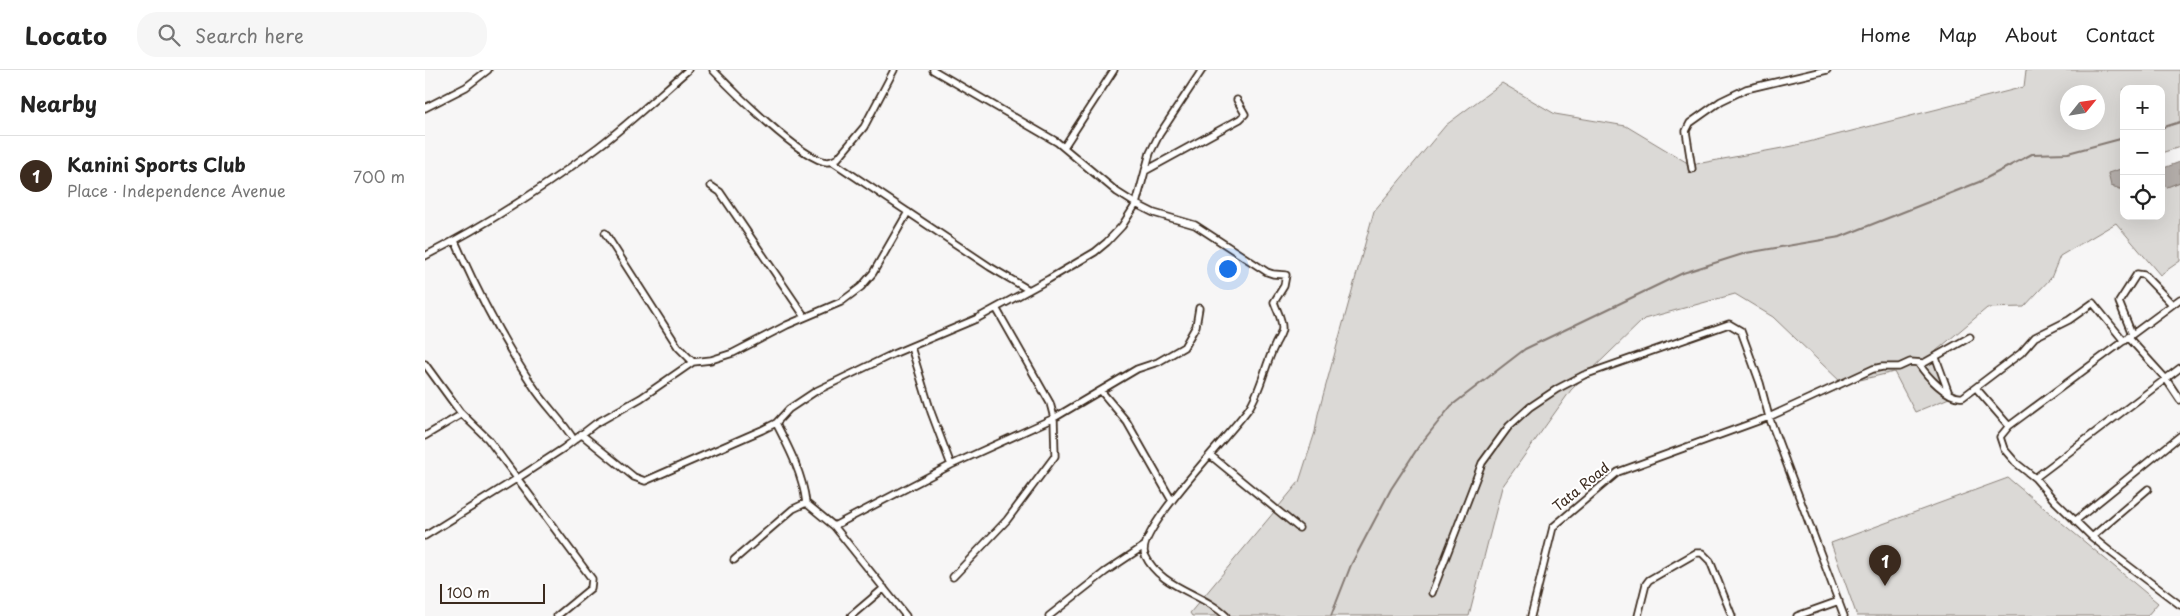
<!DOCTYPE html>
<meta charset="utf-8">
<style>
:root{--surface:#fff;--page:#f6f6f6;--text:#222;--muted:#767676;--line:#e0e0e0;--accent:#3b2a1e}
body{margin:0;font-family:"Playpen Sans",sans-serif;background:var(--page);color:var(--text)}
.controls{position:absolute;right:15px;top:15px;display:grid;overflow:hidden;border-radius:10px;box-shadow:0 5px 20px #0002}
.controls button{width:45px;height:45px;display:grid;place-items:center;padding:0;border:0;border-bottom:1px solid var(--line);background:var(--surface);color:var(--text);font:25px sans-serif}
.compass{position:absolute;left:1635px;top:15px;width:45px;height:45px;border-radius:50%;background:var(--surface);box-shadow:0 5px 20px #0002;rotate:60deg}
.scale{position:absolute;left:15px;bottom:12px;width:105px;box-sizing:border-box;padding-left:5px;border:2px solid #3b2a1e;border-top:0;font-size:14px;line-height:18px;white-space:nowrap;color:#3b2a1e;-webkit-text-stroke:4px #fff;paint-order:stroke}
.you{position:absolute;left:802px;top:198px;width:18px;height:18px;margin:-12px;border:4px solid #fff;border-radius:50%;background:#1a73e8;box-shadow:0 0 0 8px #1a73e833}
.badge{display:grid;place-items:center;width:32px;height:32px;border-radius:50%;background:var(--accent);color:#fff;font-size:16px;font-weight:700}
.pin{position:absolute;translate:-50% -41px;filter:drop-shadow(0 1px 2px #0008)}
.pin::after{content:'';position:absolute;top:26px;width:18px;height:15px;background:inherit;clip-path:polygon(0 0,100% 0,50% 100%)}
.list{margin:0;padding:0;list-style:none}
h2{display:flex;justify-content:space-between;align-items:center;height:65px;margin:0;padding:0 20px;font-size:21px}
h2 small{font-size:16px;font-weight:400;color:var(--muted)}
.list li{display:grid;grid-template-columns:32px 1fr auto;gap:15px;align-items:center;box-sizing:border-box;height:80px;padding:0 20px;border-top:1px solid var(--line)}
.list b{display:block;font-size:19px;white-space:nowrap}
.list p{margin:0;font-size:16px;white-space:nowrap;color:var(--muted)}
.list em{font-size:16px;font-style:normal;color:var(--muted)}
.icon{flex:none;width:28px;height:28px;fill:none;stroke:currentColor;stroke-width:2;stroke-linecap:round;stroke-linejoin:round}
.map{position:relative;flex:none;width:1755px;height:546px;overflow:hidden}
header{display:flex;align-items:center;gap:30px;box-sizing:border-box;height:70px;padding:0 25px;background:var(--surface);border-bottom:1px solid var(--line)}
header strong{font-size:24px}
nav{display:flex;gap:28px;margin-inline-start:auto;font-size:18px}
.search{width:350px;height:45px;background:var(--page);display:flex;align-items:center;gap:12px;box-sizing:border-box;padding:0 18px;border-radius:20px;color:var(--muted);font-size:19px}
main{display:flex}
aside{flex:1;background:var(--surface)}
.map>svg:first-child{display:block}
.green{fill:#dbd9d6;stroke:#8b827a;fill-rule:evenodd}
.water{fill:#b4aeaa;stroke:#847972}
.lines{fill:none;stroke-linecap:round;stroke-linejoin:round}
.stream{stroke:#847972;stroke-width:2}
.street-casing{stroke:#3b2a1e;stroke-width:9}
.street{stroke:#fff;stroke-width:5.5}
.labels{text-anchor:middle;stroke-width:4;stroke-linejoin:round;paint-order:stroke}
.street-label{font-size:14px;fill:#3b2a1e;stroke:#fff}
</style>
<header>
<strong>Locato</strong>
<div class="search"><svg class="icon" aria-label="search" viewBox="0 0 24 24"><circle cx="10" cy="10" r="6"/><path d="M15 15l6 6"/></svg>Search here</div>
<nav><a>Home</a><a>Map</a><a>About</a><a>Contact</a></nav>
</header>
<main>
<aside>
<h2>Nearby<small></small></h2>
<ul class="list">
<li><span class="badge">1</span><div><b>Kanini Sports Club</b><p>Place · Independence Avenue</p></div><em>700 m</em></li>
</ul>
</aside>
<div class="map">
<svg width="1755" height="546" viewBox="0 0 1755 546">
<rect width="100%" height="100%" fill="#f7f6f6"/>
<filter id="ink" filterUnits="userSpaceOnUse"><feTurbulence type="fractalNoise" baseFrequency=".02" numOctaves="2"/><feDisplacementMap in="SourceGraphic" scale="10" xChannelSelector="R" yChannelSelector="G"/><feConvolveMatrix kernelMatrix="1 2 1 2 8 2 1 2 1" color-interpolation-filters="sRGB"/></filter>
<g filter="url(#ink)">
<path class="green" d="M 1601,0 L 1755,0 L 1755,77 L 1736,83 L 1736,19 L 1699,19 L 1699,98 L 1683,104 L 1689,118 L 1699,120 L 1699,146 L 1736,146 L 1736,109 L 1742,117 L 1755,112 L 1755,191 L 1735,205 L 1691,153 L 1635,186 L 1626,208 L 1599,237 L 1562,238 L 1511,281 L 1529,326 L 1490,342 L 1469,302 L 1418,314 L 1348,247 L 1310,224 L 1219,249 L 1146,320 L 1077,417 L 1044,546 L 767,546 L 765,543 L 874,412 L 890,362 L 893,344 L 949,141 L 1021,55 L 1077,13 L 1130,44 L 1201,56 L 1266,95 L 1368,76 L 1599,17 ZM 1642,22 L 1672,22 L 1672,52 L 1642,52 Z
M 1583,408 L 1733,533 L 1722,546 L 1432,546 L 1406,473 Z"/>
<path class="water" d="M 1755,92 L 1755,112 L 1742,117 L 1740,116 L 1736,109 L 1736,99 Z
M 1699,98 L 1699,120 L 1686,116 L 1683,103 Z"/>
<g class="lines">
<path class="stream" d="M 1736,58 L 1755,52
M 906,546 L 926,495 L 966,419 L 994,376 L 1026,336 L 1100,279 L 1258,203 L 1321,183 L 1415,167 L 1554,112 L 1607,84 L 1643,83 L 1699,68"/>
<g class="street-casing">
<path id="street" d="M 288,0 C 307,20 377,90 402,92 C 407,92 409,90 413,88 L 439,57 L 469,0
M 508,0 L 632,72 L 692,122 L 711,134 L 729,143 L 770,155 L 842,202 L 848,204 L 861,205 L 859,216 L 849,232 C 852,241 857,248 857,258 C 857,264 852,270 850,275 C 840,295 836,320 824,338 C 808,362 709,462 720,485 C 735,518 778,523 801,546
M 0,38 L 41,17 L 63,0
M 639,77 L 689,0
M 408,92 L 565,197 L 604,220
M 1267,99 L 1261,61 L 1265,53 L 1296,31 L 1321,19 L 1402,0
M 720,101 L 815,49 L 820,44 L 812,30
M 286,116 L 295,122 L 380,247
M 180,163 L 253,277 L 268,292
M 30,171 C 52,221 77,270 108,316 C 120,335 137,350 149,370
M 0,186 C 59,156 121,116 173,77 C 205,53 233,26 263,0
M 1755,229 L 1584,356 L 1575,367 L 1579,379 L 1591,393 L 1610,408 L 1629,430 L 1667,467 L 1688,484 L 1755,535
M 1707,264 L 1694,232 L 1712,204 L 1719,205 L 1747,234
M 1703,267 L 1741,309 L 1755,330
M 486,277 L 506,342 L 526,395
M 1511,288 L 1523,321
M 0,294 L 35,342 L 63,369 L 167,509 L 166,518 L 132,546
M 1494,294 C 1501,305 1523,330 1538,327 L 1596,283 L 1610,267 L 1644,250 L 1668,233 L 1699,271
M 1551,318 L 1584,356
M 676,321 L 702,352 L 747,431
M 351,353 C 364,378 378,405 381,433 L 409,456 L 481,546
M 156,364 L 209,407 L 220,411 L 337,360 L 351,353 L 364,339 L 391,321 L 468,284 L 551,249 L 624,209 L 670,182 L 682,172 L 697,156 L 711,134 L 725,83 L 734,65 L 777,0
M 0,366 L 37,344
M 785,385 L 874,458
M 1610,408 L 1755,298
M 1650,451 L 1755,366
M 409,456 L 526,395 L 629,348 L 712,299 L 733,292 L 759,277 L 771,256 L 774,238
M 0,466 L 93,408 L 139,378 L 170,354 L 216,328 L 268,292 L 286,290 L 308,283 L 362,255 L 416,232 L 436,217 L 448,203 L 483,142
M 1667,467 L 1723,419
M 309,490 L 368,439 L 381,433
M 528,507 L 582,450 L 630,386 L 629,348 L 625,333 L 571,238
M 1007,523 L 1057,393 L 1084,356 L 1105,337 L 1132,319 L 1159,305 L 1304,254 L 1316,261 L 1335,313 L 1344,347 L 1419,546
M 426,546 L 459,518
M 624,546 L 680,502 L 719,476
M 1106,546 L 1128,457 L 1193,402 L 1344,347 L 1448,299 L 1457,297 L 1474,297 L 1485,292 L 1499,293 L 1545,267
M 1213,546 L 1221,514 L 1224,510 L 1271,483 L 1277,483 L 1285,491 L 1307,546
M 1372,546 L 1414,531"/>
</g>
<use href="#street" class="street"/>
</g>
</g>
<g class="labels">
<g class="street-label">
<text transform="translate(1156 417) rotate(-39)" y="5">Tata Road</text>
</g>
</g>
</svg>
<div class="controls">
<button>+</button>
<button>−</button>
<button><svg class="icon" aria-label="locate" viewBox="0 0 24 24"><circle cx="12" cy="12" r="6"/><path d="M12 2v4M12 18v4M2 12h4M18 12h4"/></svg></button>
</div>
<svg class="compass" viewBox="-18 -18 36 36"><path d="M0-13l5 13h-10z" fill="#e53935"/><path d="M0 13l5-13h-10z" fill="#767676"/></svg>
<div class="scale">100 m</div>
<div class="you"></div>
<div class="pin badge" style="left:1460px;top:516px">1</div>
</div>
</main>
